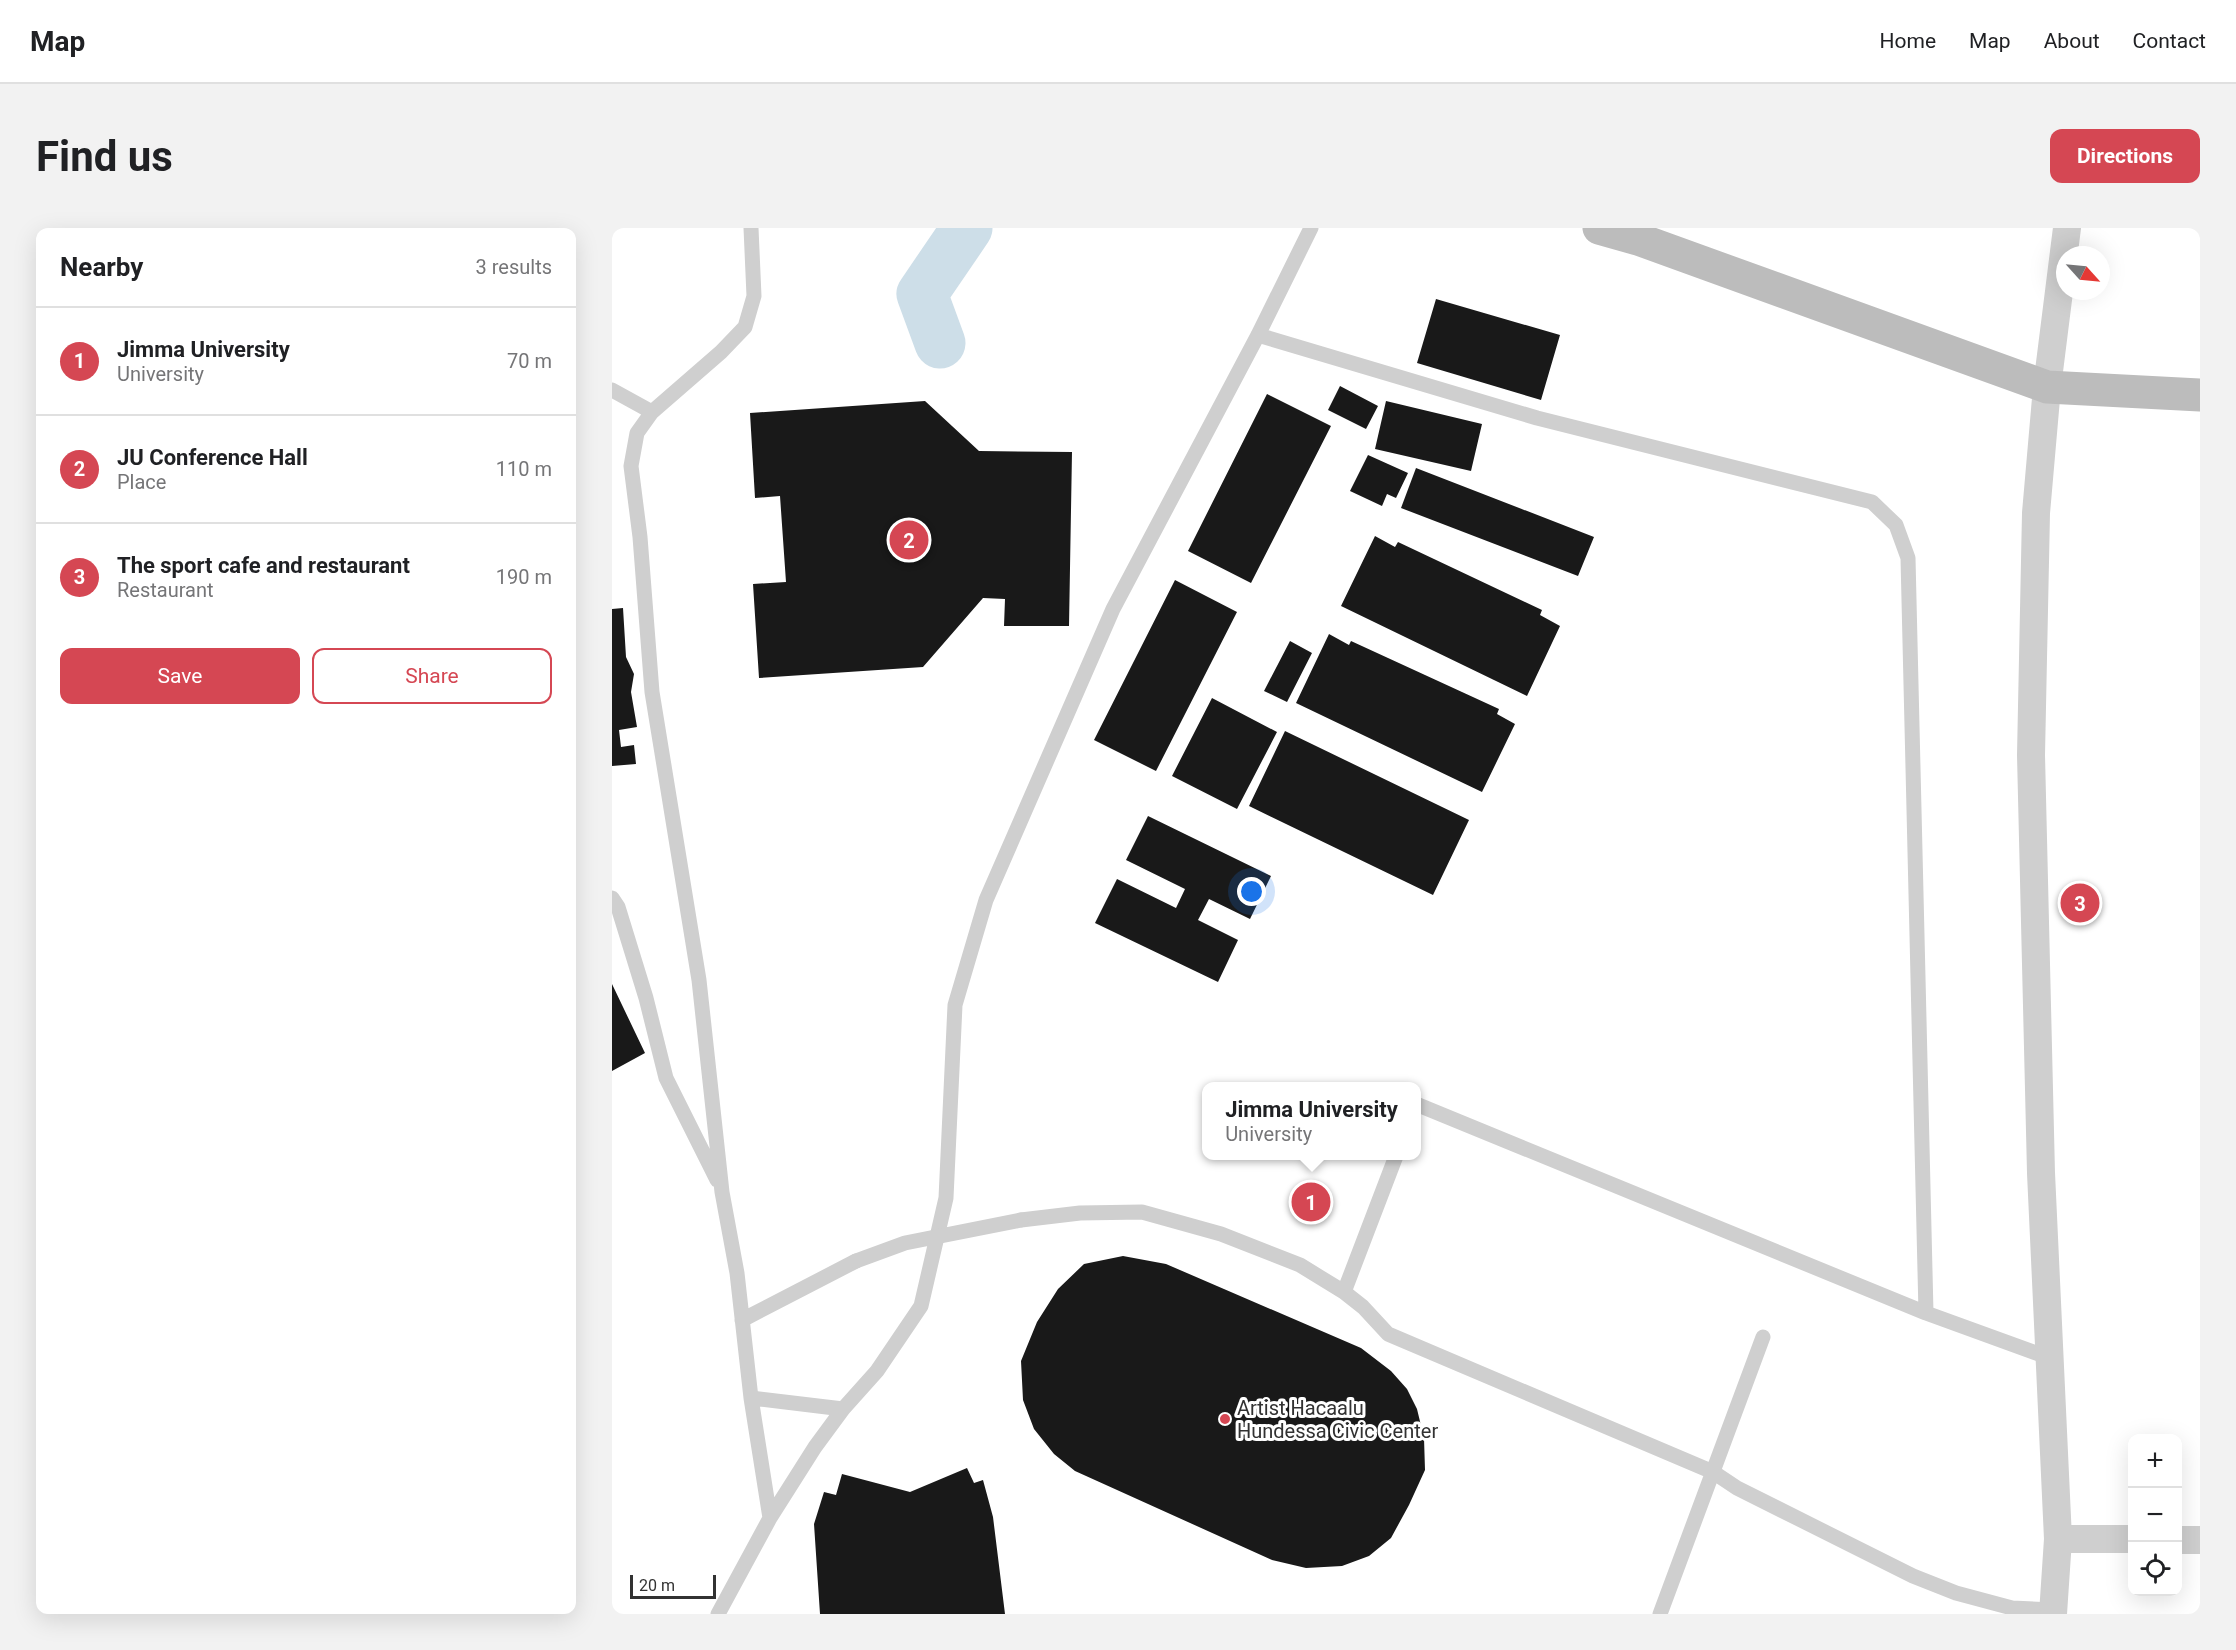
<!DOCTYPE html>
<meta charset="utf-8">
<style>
:root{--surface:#fff;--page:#f2f2f2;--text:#202124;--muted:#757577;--line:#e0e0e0;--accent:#d54753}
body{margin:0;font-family:Roboto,sans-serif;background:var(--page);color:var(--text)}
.controls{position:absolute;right:18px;bottom:18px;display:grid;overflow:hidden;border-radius:12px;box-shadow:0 6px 24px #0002}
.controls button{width:54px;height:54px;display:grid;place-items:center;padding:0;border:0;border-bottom:2px solid var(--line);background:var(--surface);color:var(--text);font:30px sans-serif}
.compass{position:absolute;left:1444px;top:18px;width:54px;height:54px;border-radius:50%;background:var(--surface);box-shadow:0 6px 24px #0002;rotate:117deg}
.scale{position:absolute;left:18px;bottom:15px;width:86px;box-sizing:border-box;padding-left:6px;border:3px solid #323232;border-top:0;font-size:16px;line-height:21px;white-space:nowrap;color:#323232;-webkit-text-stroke:4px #fff;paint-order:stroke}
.you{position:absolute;left:640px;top:664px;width:21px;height:21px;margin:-15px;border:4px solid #fff;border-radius:50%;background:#1a73e8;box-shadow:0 0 0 9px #1a73e833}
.badge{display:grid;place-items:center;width:39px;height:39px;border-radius:50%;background:var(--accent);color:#fff;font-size:20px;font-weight:700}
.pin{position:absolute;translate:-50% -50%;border:3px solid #fff;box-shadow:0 2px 6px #0006}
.popup{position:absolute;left:590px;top:854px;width:219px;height:78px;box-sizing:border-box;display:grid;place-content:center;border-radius:12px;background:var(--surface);filter:drop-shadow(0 2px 4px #0005);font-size:20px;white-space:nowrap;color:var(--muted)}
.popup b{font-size:22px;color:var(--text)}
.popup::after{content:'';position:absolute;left:50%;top:100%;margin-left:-12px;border:12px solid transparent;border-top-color:var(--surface)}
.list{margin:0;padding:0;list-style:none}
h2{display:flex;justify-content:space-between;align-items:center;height:78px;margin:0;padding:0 24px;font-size:26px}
h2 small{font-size:20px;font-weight:400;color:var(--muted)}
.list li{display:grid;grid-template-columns:39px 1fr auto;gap:18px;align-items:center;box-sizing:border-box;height:108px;padding:0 24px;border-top:2px solid var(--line)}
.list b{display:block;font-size:22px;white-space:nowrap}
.list p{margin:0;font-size:20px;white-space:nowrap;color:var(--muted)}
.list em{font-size:20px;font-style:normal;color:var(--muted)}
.actions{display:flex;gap:12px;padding:18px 24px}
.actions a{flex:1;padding:14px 0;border:2px solid var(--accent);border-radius:12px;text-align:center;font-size:21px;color:var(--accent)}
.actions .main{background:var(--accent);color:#fff}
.icon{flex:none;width:33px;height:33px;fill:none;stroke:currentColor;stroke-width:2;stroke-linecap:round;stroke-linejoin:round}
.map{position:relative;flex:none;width:1588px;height:1386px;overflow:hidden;border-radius:12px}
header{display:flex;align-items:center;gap:36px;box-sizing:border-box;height:84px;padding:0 30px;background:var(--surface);border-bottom:2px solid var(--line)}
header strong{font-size:28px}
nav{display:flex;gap:33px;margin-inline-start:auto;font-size:21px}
.intro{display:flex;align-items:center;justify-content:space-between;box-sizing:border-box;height:144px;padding:0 36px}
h1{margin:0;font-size:42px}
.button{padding:15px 27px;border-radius:12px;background:var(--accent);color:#fff;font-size:21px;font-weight:700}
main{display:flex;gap:36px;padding:0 36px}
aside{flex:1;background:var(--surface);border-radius:12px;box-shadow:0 6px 24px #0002}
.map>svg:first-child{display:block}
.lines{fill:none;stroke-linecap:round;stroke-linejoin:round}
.river{stroke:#cddee8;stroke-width:51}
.building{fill:#191919}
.lane{stroke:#cfcfcf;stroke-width:15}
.street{stroke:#cfcfcf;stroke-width:28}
.secondary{stroke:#bcbcbc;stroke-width:33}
.lane-bridge{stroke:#cfcfcf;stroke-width:15}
.poi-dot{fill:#d54753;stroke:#fff;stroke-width:2}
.labels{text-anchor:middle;stroke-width:6;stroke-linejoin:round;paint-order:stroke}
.poi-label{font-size:20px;fill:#323232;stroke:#fff;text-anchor:start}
</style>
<header>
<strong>Map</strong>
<nav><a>Home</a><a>Map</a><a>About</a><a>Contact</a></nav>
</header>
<div class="intro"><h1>Find us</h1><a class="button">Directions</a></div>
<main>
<aside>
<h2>Nearby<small>3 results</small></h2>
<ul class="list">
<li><span class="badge">1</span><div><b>Jimma University</b><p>University</p></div><em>70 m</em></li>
<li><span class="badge">2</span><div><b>JU Conference Hall</b><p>Place</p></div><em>110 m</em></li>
<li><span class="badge">3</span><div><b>The sport cafe and restaurant</b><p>Restaurant</p></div><em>190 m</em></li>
</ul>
<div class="actions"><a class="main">Save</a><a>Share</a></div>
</aside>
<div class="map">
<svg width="1588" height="1386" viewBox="0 0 1588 1386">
<rect width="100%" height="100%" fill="#fff"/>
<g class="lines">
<path class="river" d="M 328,115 L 310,66 L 355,0"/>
</g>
<path class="building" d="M 824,71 L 948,107 L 929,172 L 805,135 Z
M 728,158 L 766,178 L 754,201 L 716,182 Z
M 655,166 L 719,198 L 639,355 L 576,323 Z
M 313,173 L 367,223 L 460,224 L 457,398 L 392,398 L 393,371 L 371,370 L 311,439 L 147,450 L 141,356 L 174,354 L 168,268 L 143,270 L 138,185 Z
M 774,173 L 870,196 L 859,243 L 763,221 Z
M 756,227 L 796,245 L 784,270 L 775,266 L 770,278 L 738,263 Z
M 804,240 L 982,309 L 966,348 L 789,280 Z
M 763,308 L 783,319 L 786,314 L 930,382 L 928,387 L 948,398 L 915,468 L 729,378 Z
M 563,352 L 625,384 L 544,543 L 482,512 Z
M 11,380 L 14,429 L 22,446 L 19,464 L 25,499 L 7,502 L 9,519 L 22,517 L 24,536 L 0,538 L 0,381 Z
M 717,406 L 737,417 L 739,413 L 887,481 L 885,486 L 903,496 L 870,564 L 684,475 Z
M 678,413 L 700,425 L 675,474 L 652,463 Z
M 600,470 L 665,504 L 625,581 L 560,548 Z
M 673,503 L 857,592 L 821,667 L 637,578 Z
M 536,588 L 659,648 L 638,691 L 597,671 L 586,692 L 626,712 L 606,754 L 483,695 L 505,651 L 564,680 L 573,661 L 514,632 Z
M 0,756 L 33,825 L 0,843 Z
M 511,1028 L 554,1036 L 749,1120 L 779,1143 L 795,1161 L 805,1181 L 812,1210 L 813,1242 L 797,1277 L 779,1310 L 757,1328 L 730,1338 L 694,1340 L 660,1332 L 463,1243 L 442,1226 L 422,1201 L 411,1172 L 409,1133 L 425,1094 L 446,1061 L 472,1036 Z
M 355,1240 L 362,1255 L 371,1252 L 381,1289 L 393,1386 L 208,1386 L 202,1296 L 212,1264 L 224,1267 L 230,1246 L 298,1264 Z"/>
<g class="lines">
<path class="lane" d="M 139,0 L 142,68 L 133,99 L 109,124 L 40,184 L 25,205 L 19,238 L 28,309 L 40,464 L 87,752 L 110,964 L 125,1045 L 139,1170 L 158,1290
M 646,107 L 925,190 L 1260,274 L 1284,297 L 1296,330 L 1314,1085
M 0,162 L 40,184
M 0,670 L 6,679 L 34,770 L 54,850 L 105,952
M 804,876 L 1314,1085 L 1438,1130
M 409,992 L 468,985 L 530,984 L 609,1006 L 688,1037 L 732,1064 L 751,1079 L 776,1106 L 1101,1244 L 1125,1260 L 1301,1348 L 1344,1365 L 1400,1380 L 1441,1382
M 732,1064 L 784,928
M 130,1092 L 244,1033
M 139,1170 L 231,1181
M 106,1386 L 158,1290 L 203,1219 L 231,1181 L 265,1143 L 309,1078 L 334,970 L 343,777 L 374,672 L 501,381 L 646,107 L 699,0
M 1048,1386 L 1151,1109"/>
<path class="street" d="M 1446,1311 L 1520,1311
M 1566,1312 L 1588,1312
M 1441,1386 L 1446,1311 L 1429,945 L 1419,527 L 1424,285 L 1435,159 L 1455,0"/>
<path class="secondary" d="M 987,0 L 1026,11 L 1435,159 L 1588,167"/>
<path class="lane-bridge" d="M 244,1033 L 293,1015 L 409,992"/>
</g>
<circle class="poi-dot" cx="613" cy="1191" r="6"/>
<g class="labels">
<g class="poi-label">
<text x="625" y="1187">Artist Hacaalu<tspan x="625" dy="23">Hundessa Civic Center</tspan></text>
</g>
</g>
</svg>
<div class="controls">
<button>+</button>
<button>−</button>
<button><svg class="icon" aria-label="locate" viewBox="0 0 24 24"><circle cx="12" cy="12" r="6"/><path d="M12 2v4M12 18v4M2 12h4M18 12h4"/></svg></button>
</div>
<svg class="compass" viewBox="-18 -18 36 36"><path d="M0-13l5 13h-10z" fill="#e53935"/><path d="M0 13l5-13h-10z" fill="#757577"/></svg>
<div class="scale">20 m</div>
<div class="you"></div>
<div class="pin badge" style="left:699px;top:974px">1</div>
<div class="popup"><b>Jimma University</b>University</div>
<div class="pin badge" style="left:297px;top:312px">2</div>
<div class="pin badge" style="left:1468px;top:675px">3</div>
</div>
</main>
